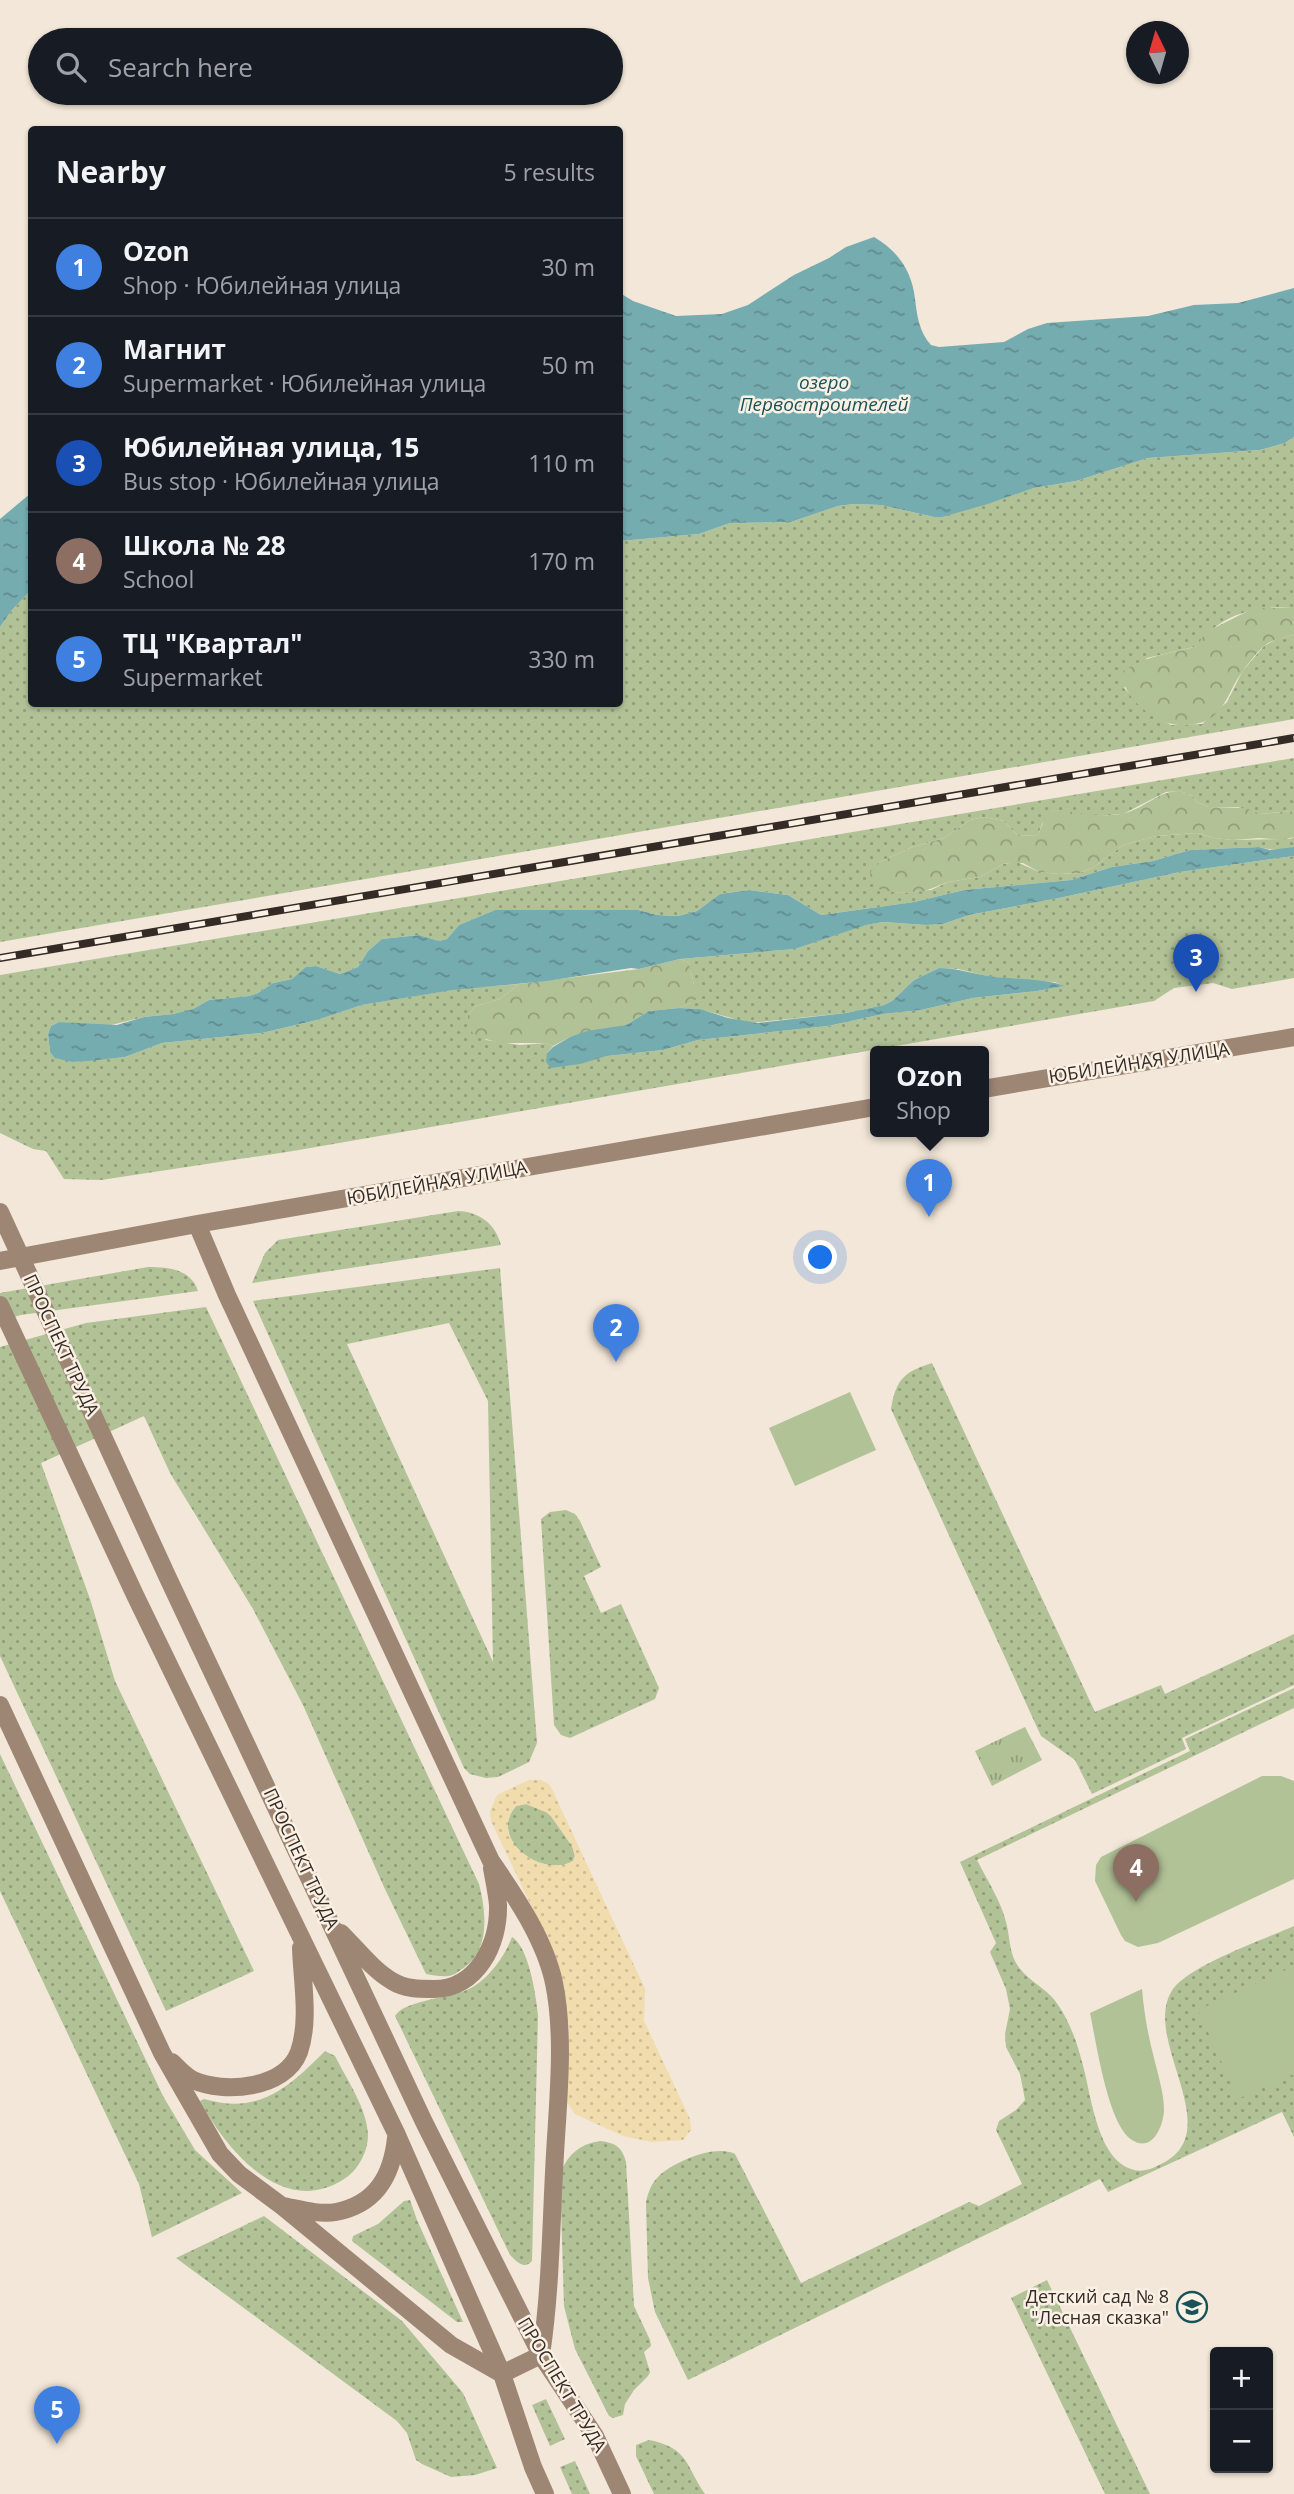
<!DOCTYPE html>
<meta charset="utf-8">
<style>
:root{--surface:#171b24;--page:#20242c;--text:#f1f3f6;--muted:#9ea1a6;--line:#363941;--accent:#1a73e8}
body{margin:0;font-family:"Open Sans",sans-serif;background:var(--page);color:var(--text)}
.controls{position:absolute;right:21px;bottom:21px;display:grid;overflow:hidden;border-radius:7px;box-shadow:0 2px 5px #0004}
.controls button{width:63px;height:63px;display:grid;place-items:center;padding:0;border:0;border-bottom:2px solid var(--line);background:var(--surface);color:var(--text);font:35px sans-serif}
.compass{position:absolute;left:1126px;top:21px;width:63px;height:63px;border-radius:50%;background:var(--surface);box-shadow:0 2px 5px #0004;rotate:355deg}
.you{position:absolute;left:821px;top:1258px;width:24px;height:24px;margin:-18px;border:5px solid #fff;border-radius:50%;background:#1a73e8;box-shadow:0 0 0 10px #1a73e833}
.badge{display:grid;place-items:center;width:46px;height:46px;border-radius:50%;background:var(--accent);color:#fff;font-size:23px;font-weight:700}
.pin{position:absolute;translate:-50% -58px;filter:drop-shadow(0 2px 4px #0008)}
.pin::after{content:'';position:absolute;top:37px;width:24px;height:21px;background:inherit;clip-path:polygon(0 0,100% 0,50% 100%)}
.popup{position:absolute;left:870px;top:1046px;width:119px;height:91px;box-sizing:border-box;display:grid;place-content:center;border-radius:7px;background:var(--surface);filter:drop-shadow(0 2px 5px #0005);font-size:23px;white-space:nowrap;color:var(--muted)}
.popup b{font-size:26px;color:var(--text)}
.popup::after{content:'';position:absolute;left:50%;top:100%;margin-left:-14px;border:14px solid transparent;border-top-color:var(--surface)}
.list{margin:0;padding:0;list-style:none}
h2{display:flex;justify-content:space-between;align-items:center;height:91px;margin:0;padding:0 28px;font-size:30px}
h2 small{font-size:23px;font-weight:400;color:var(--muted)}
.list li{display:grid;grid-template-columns:46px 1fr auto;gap:21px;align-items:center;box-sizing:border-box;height:98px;padding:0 28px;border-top:2px solid var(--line)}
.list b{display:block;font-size:26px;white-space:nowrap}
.list p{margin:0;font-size:23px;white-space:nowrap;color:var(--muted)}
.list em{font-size:23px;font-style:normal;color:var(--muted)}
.icon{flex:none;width:38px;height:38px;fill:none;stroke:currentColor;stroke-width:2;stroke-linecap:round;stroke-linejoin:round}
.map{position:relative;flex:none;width:1294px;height:2494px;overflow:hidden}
.search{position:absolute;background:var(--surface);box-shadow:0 2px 5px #0004;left:28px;top:28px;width:595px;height:77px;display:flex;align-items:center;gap:18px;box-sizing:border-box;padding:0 24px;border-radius:38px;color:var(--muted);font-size:26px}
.panel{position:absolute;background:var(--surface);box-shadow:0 2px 5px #0004;left:28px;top:126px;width:595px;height:581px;border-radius:7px}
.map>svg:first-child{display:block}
.grass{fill:url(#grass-dots);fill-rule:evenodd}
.forest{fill:url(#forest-crowns)}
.sand{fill:url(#sand-dots);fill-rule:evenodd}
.park{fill:url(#park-tufts)}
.pitch{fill:#b2c297}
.water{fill:url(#water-ripples)}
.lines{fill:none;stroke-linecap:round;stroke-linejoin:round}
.secondary{stroke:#9e8675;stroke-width:18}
.rail-casing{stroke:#352b26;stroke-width:8}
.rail{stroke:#faf1e4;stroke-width:5;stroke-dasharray:16;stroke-linecap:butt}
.labels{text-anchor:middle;stroke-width:5;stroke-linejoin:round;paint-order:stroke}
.street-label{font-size:18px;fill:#352b26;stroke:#faf1e4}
.poi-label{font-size:18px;fill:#352b26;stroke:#faf1e4;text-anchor:end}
.water-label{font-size:19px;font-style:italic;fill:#195259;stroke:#faf1e4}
</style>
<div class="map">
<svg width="1294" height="2494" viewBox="0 0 1294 2494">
<defs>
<pattern id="grass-dots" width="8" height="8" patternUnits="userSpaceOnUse" patternTransform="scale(1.75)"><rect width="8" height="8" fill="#b2c297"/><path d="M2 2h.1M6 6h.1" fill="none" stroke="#929e7b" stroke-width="1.8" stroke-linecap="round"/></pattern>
<pattern id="forest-crowns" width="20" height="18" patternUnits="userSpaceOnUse" patternTransform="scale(1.75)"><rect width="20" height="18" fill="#b2c297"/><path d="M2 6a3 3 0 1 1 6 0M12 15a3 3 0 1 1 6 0" fill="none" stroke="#929e7b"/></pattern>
<pattern id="sand-dots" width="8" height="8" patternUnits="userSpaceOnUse" patternTransform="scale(1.75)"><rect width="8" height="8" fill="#f0dcac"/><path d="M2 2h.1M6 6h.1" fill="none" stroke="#cebd94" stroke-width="1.8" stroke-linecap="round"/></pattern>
<pattern id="park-tufts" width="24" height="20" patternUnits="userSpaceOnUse" patternTransform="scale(1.75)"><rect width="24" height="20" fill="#b2c297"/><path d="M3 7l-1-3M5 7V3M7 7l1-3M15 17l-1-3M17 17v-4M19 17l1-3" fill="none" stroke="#929e7b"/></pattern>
<pattern id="water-ripples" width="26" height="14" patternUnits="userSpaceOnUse" patternTransform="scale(1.75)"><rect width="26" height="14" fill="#75acb0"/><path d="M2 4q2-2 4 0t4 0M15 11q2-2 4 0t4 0" fill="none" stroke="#618c8f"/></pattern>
</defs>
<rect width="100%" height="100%" fill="#f2e7d8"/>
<path class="grass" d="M 1294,437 L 1294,608 C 1258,605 1218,614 1198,646 L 1147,658 L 1124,688 L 1145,710 L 1171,725 L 1202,724 L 1227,702 L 1242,672 L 1264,646 L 1277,639 L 1294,635 L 1294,719 L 0,942 L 0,627 L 12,610 L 31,590 L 32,704 L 620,704 L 620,541 L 699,534 L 730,523 L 791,522 L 838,506 L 854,504 L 881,505 L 934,517 L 978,507 L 1034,488 L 1076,481 L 1148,458 L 1260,450 L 1285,443 Z
M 1294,758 L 1294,811 L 1259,814 L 1238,807 L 1209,807 L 1197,802 L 1193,796 L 1180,791 L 1166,792 L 1123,814 L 1095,816 L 1053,810 L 1042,824 L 1038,835 L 1018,836 L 1004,821 L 984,817 L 970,820 L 944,838 L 910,848 L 880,862 L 875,887 L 900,893 L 931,890 L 948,882 L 980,877 L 1003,864 L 1017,862 L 1039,872 L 1059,874 L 1080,873 L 1094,867 L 1123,845 L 1156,836 L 1197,833 L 1214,838 L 1233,840 L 1290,839 L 1294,837 L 1294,847 C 1283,851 1270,850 1259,847 L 1190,850 L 1153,861 L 1112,867 L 1071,880 L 964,890 L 914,902 L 821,915 L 788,895 L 749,890 L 720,894 L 697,911 L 678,916 L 657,915 L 638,910 L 495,910 L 459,925 L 447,939 L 439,941 L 419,935 L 382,939 L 368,951 L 358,967 L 340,974 L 316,966 L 307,967 L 292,979 L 273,983 L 258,993 L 249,996 L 209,1000 L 193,1009 L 173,1014 L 144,1017 L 107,1026 L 59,1022 L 51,1026 L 48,1034 L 50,1052 L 72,1062 L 125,1057 L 162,1043 L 262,1033 L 317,1020 L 362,1005 L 463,988 L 519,984 L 500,999 L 476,1006 L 468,1015 L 486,1040 L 520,1045 L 546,1043 L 553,1046 L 547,1053 L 571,1065 L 607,1056 L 663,1050 L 698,1040 L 828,1026 L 883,1014 L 921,1010 L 973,998 L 1037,991 L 1063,986 L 1055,982 L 1026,981 L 987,976 L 958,969 L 939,968 L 914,980 L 892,1001 L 884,1005 L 846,1013 L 749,1023 L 699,1009 L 679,1008 L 691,1003 L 694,985 L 689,963 L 680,959 L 795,949 L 865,925 L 883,922 L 926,925 L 943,924 L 969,915 L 1059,898 L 1180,872 L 1294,856 L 1294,978 L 1232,989 L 1213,983 L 1174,988 L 1154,1001 L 293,1151 L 101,1180 L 64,1179 L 46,1151 L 33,1149 L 0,1133 L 0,975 Z
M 458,1211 C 479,1212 495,1223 501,1245 L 252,1283 L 265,1253 L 278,1240 Z
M 148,1267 C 168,1267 191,1269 198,1291 L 21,1315 L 0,1321 L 0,1293 Z
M 500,1268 L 537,1743 L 529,1762 L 498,1777 L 486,1778 L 470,1774 L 464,1768 L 253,1301 ZM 449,1323 L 488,1401 L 493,1662 L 347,1344 Z
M 206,1307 L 479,1884 C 486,1911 491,1951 462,1969 C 458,1972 453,1976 448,1976 C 441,1977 433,1975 426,1974 L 384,1887 L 303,1705 L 253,1609 L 170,1473 L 144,1416 L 41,1463 L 90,1599 L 115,1681 L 254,1971 L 166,2011 L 0,1656 L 0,1347 L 86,1323 Z
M 932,1363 L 1095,1712 L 1161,1685 L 1165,1694 L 1294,1634 L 1294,1685 L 1182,1738 L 1186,1749 L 1092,1794 L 1075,1760 L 1041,1736 L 891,1409 C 896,1379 904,1372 932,1363 Z
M 566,1510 L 575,1514 L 580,1521 L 601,1567 L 584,1576 L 601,1613 L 621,1604 L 659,1688 L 655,1699 L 570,1738 L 561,1735 L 554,1725 L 541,1519 L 550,1512 Z
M 1294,1688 L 1294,1708 L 977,1860 C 987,1880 1001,1901 1006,1922 C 1010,1936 1009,1951 1016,1963 C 1024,1977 1040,1985 1051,1996 C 1066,2012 1077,2041 1082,2062 C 1091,2092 1096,2157 1131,2169 C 1141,2173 1152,2169 1161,2164 C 1230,2131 1139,2038 1173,1989 C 1190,1965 1265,1939 1294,1926 L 1294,2137 L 1282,2112 L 1108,2192 L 1100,2179 L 688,2380 L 655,2312 L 648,2278 L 646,2202 C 648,2193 651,2184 658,2177 C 673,2162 715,2144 735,2154 L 801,2283 L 969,2202 L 979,2206 L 1022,2184 L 996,2130 L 999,2121 L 1016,2110 L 1025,2100 L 1020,2074 L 1006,2047 L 1005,2034 L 1010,2009 L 1006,1989 L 990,1952 L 996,1943 L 960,1862 L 1190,1751 L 1185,1739 Z
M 0,1754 L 163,2096 L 195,2150 L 242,2193 L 152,2237 L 139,2184 L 0,1891 Z
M 526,1804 L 546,1812 L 551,1816 L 572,1846 L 575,1856 L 573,1861 C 543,1879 487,1839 516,1806 Z
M 512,1937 C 529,1947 536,1996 538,2015 L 532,2261 C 524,2270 517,2262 510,2255 L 395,2016 C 404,2000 453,1998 471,1988 C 489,1978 505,1956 512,1937 Z
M 325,2051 L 335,2056 C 347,2080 367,2108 368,2135 C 368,2151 359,2168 347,2177 C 285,2221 227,2151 200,2101 L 204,2099 C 259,2115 288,2088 325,2051 Z
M 600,2141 C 616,2143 622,2147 626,2162 L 634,2306 L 650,2340 L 651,2346 L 644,2352 L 650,2372 L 648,2376 L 634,2390 L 625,2404 L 623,2415 L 613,2418 L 609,2416 L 575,2349 L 564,2306 L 560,2174 C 568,2154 580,2144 600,2141 Z
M 410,2200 L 417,2220 L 463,2322 L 457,2322 L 352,2241 L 353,2236 L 378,2224 L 404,2201 Z
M 264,2216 L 402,2321 L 463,2393 L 497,2468 L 475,2475 L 451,2477 L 422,2464 L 416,2460 L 407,2433 L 397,2421 L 176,2258 Z
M 1047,2280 L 1150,2494 L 1105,2494 L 1011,2298 Z
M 546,2399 L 565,2439 L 550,2446 L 532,2405 Z
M 649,2440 C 689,2448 685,2465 705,2494 L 654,2494 L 636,2456 L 636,2445 Z
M 575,2461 L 590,2494 L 572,2494 L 560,2467 Z"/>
<path class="forest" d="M 1254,608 L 1294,608 L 1294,635 C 1284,638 1272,639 1264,646 C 1254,655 1240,674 1234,685 C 1223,707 1216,723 1188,725 C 1174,726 1164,723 1152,715 C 1135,704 1125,693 1121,673 C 1144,655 1171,654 1197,646 L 1206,632 Z
M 1180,791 L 1193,796 L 1197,802 L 1209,807 L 1246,808 L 1260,814 L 1294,811 L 1294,837 L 1283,840 L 1259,838 L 1233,840 L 1214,838 L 1197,833 L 1156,836 L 1123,845 L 1094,867 L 1080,873 L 1059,874 L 1039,872 L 1023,863 L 1010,863 L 1003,864 L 980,877 L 948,882 L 925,891 L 900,893 L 881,890 L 875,887 L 870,876 L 871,871 L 880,862 L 910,848 L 944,838 L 970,820 L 984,817 L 1004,821 L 1018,836 L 1038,835 L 1045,818 L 1053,810 C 1077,811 1101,819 1125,813 C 1145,808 1158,791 1180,791 Z
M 680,959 L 689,963 L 694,985 L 701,988 L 702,995 L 691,1003 L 679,1008 L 649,1011 L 626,1025 L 570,1037 L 553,1046 L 546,1043 L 500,1043 L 475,1036 L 468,1027 L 468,1015 L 476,1006 L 500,999 L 519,984 L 639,969 Z"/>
<path class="sand" d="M 529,1780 L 541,1780 L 550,1785 L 645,1989 L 644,2021 L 690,2119 L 691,2130 L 683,2140 L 652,2142 L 623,2136 L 575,2114 L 567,2102 L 569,2025 L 556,1958 L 491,1821 L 490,1811 L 497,1795 ZM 526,1804 L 546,1812 L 551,1816 L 572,1846 L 575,1856 L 573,1861 C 543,1879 487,1839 516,1806 Z"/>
<path class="park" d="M 1025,1727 L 1042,1760 L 992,1786 L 975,1751 Z"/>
<path class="pitch" d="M 850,1392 L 876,1450 L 795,1486 L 769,1428 Z
M 1262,1776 L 1281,1776 L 1294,1781 L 1294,1879 L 1158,1943 L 1138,1947 L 1125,1941 L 1121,1935 L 1095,1881 L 1096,1865 L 1101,1857 Z
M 1294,1966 L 1294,2074 L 1238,2099 L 1198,2010 Z
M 1142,1989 C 1144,2013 1148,2035 1154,2058 C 1158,2075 1164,2093 1164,2111 C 1163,2127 1152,2153 1132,2140 C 1108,2126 1096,2041 1090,2013 Z"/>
<path class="water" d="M 874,237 C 898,251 912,271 915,299 C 917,315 919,332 931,345 L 939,347 L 1004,342 L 1028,329 L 1047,323 L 1148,316 L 1194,305 L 1238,303 L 1294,288 L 1294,437 L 1285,443 L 1260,450 L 1148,458 L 1076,481 L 1034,488 L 985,505 L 942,517 L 934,517 L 881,505 L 854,504 L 838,506 L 791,522 L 730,523 L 699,534 L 620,541 L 620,293 L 633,301 L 676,316 L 722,314 L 748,305 L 794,275 L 829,258 L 846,247 Z
M 31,493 L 31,590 L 12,610 L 0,627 L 0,519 Z
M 1259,847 L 1270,850 L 1294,847 L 1294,856 L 1180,872 L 1059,898 L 969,915 L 943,924 L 926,925 L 883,922 L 866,925 L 795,949 L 680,959 L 639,969 L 631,968 L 547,981 L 453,990 L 362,1005 L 317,1020 L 262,1033 L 162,1043 L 125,1057 L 89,1061 L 72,1062 L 55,1058 L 50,1052 L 48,1034 L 51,1026 L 59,1022 L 117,1025 L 144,1017 L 173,1014 L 193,1009 L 209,1000 L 249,996 L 258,993 L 273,983 L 292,979 L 306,967 L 316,966 L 340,974 L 358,967 L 368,951 L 382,939 L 419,935 L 439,941 L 447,939 L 459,925 L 495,910 L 638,910 L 657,915 L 678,916 L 697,911 L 720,894 L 749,890 L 788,895 L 821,915 L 914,902 L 964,890 L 1071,880 L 1112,867 L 1153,861 L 1190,850 Z
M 939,968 C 956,968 971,973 988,976 C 1007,979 1050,979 1064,986 L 1037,991 L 973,998 L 921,1010 L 883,1014 L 828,1026 L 698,1040 L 663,1050 L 607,1056 L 580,1064 L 551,1068 L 546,1062 L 547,1053 L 553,1047 L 570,1037 L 587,1031 L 626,1025 L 649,1011 L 679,1008 L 700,1009 L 728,1018 L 758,1023 L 846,1013 L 884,1005 L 892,1001 L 914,980 Z"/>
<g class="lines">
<path class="secondary" d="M 983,1089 L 1294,1037
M 0,1212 L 168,1578 L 424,2122 L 541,2355 L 595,2436 L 622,2494
M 197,1224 L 227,1295 L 491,1861 C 516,1897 545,1940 554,1983 C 565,2036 558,2100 555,2154 C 551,2221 551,2288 541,2355
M 0,1261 L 197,1224 L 875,1107
M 0,1305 L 135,1595 L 397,2135 L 502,2374 L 533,2467 L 545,2494
M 0,1705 L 162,2053 L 220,2154 L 239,2174 L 282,2206 L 451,2345 L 502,2374
M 341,1933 C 357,1949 373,1970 392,1981 C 405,1989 419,1989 434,1989 C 477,1989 499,1944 498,1905 C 497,1893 494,1880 492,1868
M 172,2062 C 178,2068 185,2076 193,2080 C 224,2094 285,2089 299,2052 C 310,2020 302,1981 301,1948
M 283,2206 C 299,2209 319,2215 336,2212 C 377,2204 392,2175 396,2138
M 502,2374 L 541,2355"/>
<g class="rail-casing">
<path id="rail" d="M 0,958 L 1294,738"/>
</g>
<use href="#rail" class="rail"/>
</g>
<defs>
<g id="school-ring" transform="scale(1.575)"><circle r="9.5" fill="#faf1e4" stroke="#195259" stroke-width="1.5"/><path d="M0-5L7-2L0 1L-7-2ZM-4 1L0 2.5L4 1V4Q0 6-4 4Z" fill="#195259"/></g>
</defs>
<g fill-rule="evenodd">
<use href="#school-ring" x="1192" y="2307"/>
</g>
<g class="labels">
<g class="street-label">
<text transform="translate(1139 1063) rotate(-9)" y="6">ЮБИЛЕЙНАЯ УЛИЦА</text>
<text transform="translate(437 1183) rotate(-10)" y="6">ЮБИЛЕЙНАЯ УЛИЦА</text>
<text transform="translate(61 1345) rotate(65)" y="6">ПРОСПЕКТ ТРУДА</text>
<text transform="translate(301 1859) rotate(65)" y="6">ПРОСПЕКТ ТРУДА</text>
<text transform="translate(562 2385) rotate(59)" y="6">ПРОСПЕКТ ТРУДА</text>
</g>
<g class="poi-label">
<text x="1169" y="2303">Детский сад № 8<tspan x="1169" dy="21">"Лесная сказка"</tspan></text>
</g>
<g class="water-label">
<text x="824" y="389">озеро<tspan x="824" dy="22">Первостроителей</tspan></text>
</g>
</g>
</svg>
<div class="controls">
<button>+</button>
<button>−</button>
</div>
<svg class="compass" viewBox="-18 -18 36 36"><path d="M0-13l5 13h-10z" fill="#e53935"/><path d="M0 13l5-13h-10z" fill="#9ea1a6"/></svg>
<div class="you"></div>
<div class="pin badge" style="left:929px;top:1217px;background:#3f7fe0">1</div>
<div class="popup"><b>Ozon</b>Shop</div>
<div class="pin badge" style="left:616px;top:1362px;background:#3f7fe0">2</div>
<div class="pin badge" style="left:1196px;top:992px;background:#1a4fb4">3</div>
<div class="pin badge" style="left:1136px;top:1902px;background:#8d6e63">4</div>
<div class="pin badge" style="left:57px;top:2444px;background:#3f7fe0">5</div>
<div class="search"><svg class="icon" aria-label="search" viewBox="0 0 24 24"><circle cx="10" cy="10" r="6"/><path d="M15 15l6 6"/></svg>Search here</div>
<section class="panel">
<h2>Nearby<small>5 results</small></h2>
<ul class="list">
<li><span class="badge" style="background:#3f7fe0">1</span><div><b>Ozon</b><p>Shop · Юбилейная улица</p></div><em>30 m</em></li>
<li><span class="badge" style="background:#3f7fe0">2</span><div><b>Магнит</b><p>Supermarket · Юбилейная улица</p></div><em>50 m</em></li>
<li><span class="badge" style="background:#1a4fb4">3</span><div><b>Юбилейная улица, 15</b><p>Bus stop · Юбилейная улица</p></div><em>110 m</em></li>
<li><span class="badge" style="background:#8d6e63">4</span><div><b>Школа № 28</b><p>School</p></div><em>170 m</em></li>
<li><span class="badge" style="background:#3f7fe0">5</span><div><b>ТЦ &quot;Квартал&quot;</b><p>Supermarket</p></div><em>330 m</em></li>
</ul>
</section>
</div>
